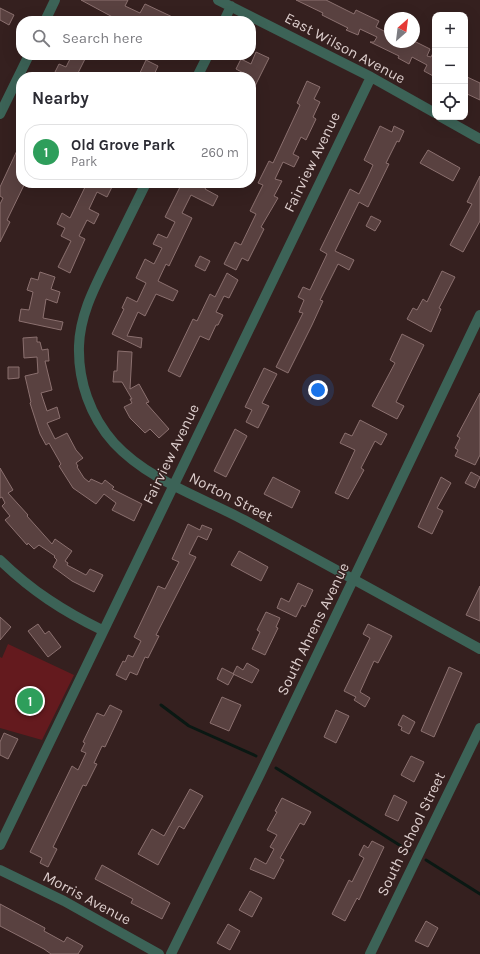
<!DOCTYPE html>
<meta charset="utf-8">
<style>
:root{--surface:#fff;--page:#f2f2f3;--text:#2b2b33;--muted:#7c7c81;--line:#e1e1e2;--accent:#2b7769}
body{margin:0;font-family:Karla,sans-serif;background:var(--page);color:var(--text)}
.controls{position:absolute;right:12px;top:12px;display:grid;overflow:hidden;border-radius:8px;box-shadow:0 4px 16px #0002}
.controls button{width:36px;height:36px;display:grid;place-items:center;padding:0;border:0;border-bottom:1px solid var(--line);background:var(--surface);color:var(--text);font:20px sans-serif}
.compass{position:absolute;left:384px;top:12px;width:36px;height:36px;border-radius:50%;background:var(--surface);box-shadow:0 4px 16px #0002;rotate:28deg}
.you{position:absolute;left:318px;top:390px;width:14px;height:14px;margin:-10px;border:3px solid #fff;border-radius:50%;background:#1a73e8;box-shadow:0 0 0 6px #1a73e833}
.badge{display:grid;place-items:center;width:26px;height:26px;border-radius:50%;background:var(--accent);color:#fff;font-size:13px;font-weight:700}
.pin{position:absolute;translate:-50% -50%;border:2px solid #fff;box-shadow:0 1px 4px #0006}
.list{margin:0;padding:0;list-style:none}
h2{display:flex;justify-content:space-between;align-items:center;height:52px;margin:0;padding:0 16px;font-size:17px}
h2 small{font-size:13px;font-weight:400;color:var(--muted)}
.list li{display:grid;grid-template-columns:26px 1fr auto;gap:12px;align-items:center;box-sizing:border-box;height:56px;margin:0 8px 8px;padding:0 8px;border:1px solid var(--line);border-radius:16px}
.list b{display:block;font-size:15px;white-space:nowrap}
.list p{margin:0;font-size:13px;white-space:nowrap;color:var(--muted)}
.list em{font-size:13px;font-style:normal;color:var(--muted)}
.icon{flex:none;width:22px;height:22px;fill:none;stroke:currentColor;stroke-width:2;stroke-linecap:round;stroke-linejoin:round}
.map{position:relative;flex:none;width:480px;height:954px;overflow:hidden}
.search{position:absolute;background:var(--surface);box-shadow:0 4px 16px #0002;left:16px;top:16px;width:240px;height:44px;display:flex;align-items:center;gap:10px;box-sizing:border-box;padding:0 14px;border-radius:16px;color:var(--muted);font-size:15px}
.panel{position:absolute;background:var(--surface);box-shadow:0 4px 16px #0002;left:16px;top:72px;width:240px;height:116px;border-radius:16px}
.map>svg:first-child{display:block}
.green{fill:#641a1e}
.lines{fill:none;stroke-linecap:round;stroke-linejoin:round}
.stream{stroke:#0a1813;stroke-width:3}
.building{fill:#594140;stroke:#8b706f}
.minor{stroke:#3c6357;stroke-width:10}
.labels{text-anchor:middle;stroke-width:3;stroke-linejoin:round;paint-order:stroke}
.street-label{font-size:15px;fill:#dccdcc;stroke:#35201f}
</style>
<div class="map">
<svg width="480" height="954" viewBox="0 0 480 954">
<rect width="100%" height="100%" fill="#35201f"/>
<path class="green" d="M 8,644 L 74,675 L 42,740 L 0,728 L 0,657 L 2,658 Z"/>
<g class="lines">
<path class="stream" d="M 161,705 L 189,726 L 256,756
M 276,768 L 409,851
M 426,860 L 480,894"/>
</g>
<path class="building" d="M 81,0 L 128,0 L 125,6 L 140,13 L 145,4 L 181,21 L 120,21 Z
M 296,0 L 326,0 L 354,14 L 356,10 L 379,21 L 376,27 L 390,34 L 390,42 L 416,42 L 430,49 L 427,56 L 431,57 L 435,49 L 435,77 L 424,71 L 427,65 L 412,57 L 409,64 L 398,58 L 399,56 L 370,42 L 374,42 L 377,37 L 360,29 L 358,35 L 346,30 L 348,28 L 322,15 L 323,13 Z
M 0,8 L 14,15 L 9,25 L 0,20 Z
M 256,52 L 269,58 L 251,94 L 251,77 L 236,69 L 241,59 L 251,64 Z
M 72,55 L 87,55 L 76,77 L 59,77 L 54,74 L 59,64 L 66,67 Z
M 146,60 L 158,66 L 153,77 L 138,77 Z
M 465,76 L 480,83 L 480,100 L 465,93 Z
M 307,81 L 320,87 L 314,99 L 320,102 L 313,117 L 316,119 L 306,140 L 301,137 L 293,154 L 299,157 L 294,167 L 283,162 L 275,179 L 282,181 L 274,196 L 278,198 L 261,227 L 264,229 L 248,261 L 242,258 L 236,270 L 224,264 L 235,242 L 241,245 L 256,214 L 250,211 L 263,185 L 258,183 L 269,161 L 273,163 L 300,105 L 297,103 Z
M 380,126 L 392,132 L 394,126 L 404,131 L 399,142 L 397,141 L 386,163 L 389,164 L 368,207 L 359,202 L 335,251 L 354,260 L 349,270 L 338,264 L 320,300 L 323,301 L 312,325 L 288,373 L 276,367 L 303,313 L 299,312 L 304,300 L 298,297 L 303,287 L 310,290 L 327,254 L 320,250 L 350,189 L 359,194 L 368,176 L 373,165 L 364,160 Z
M 21,142 L 21,183 L 25,183 L 7,220 L 10,222 L 0,242 L 0,204 L 3,198 L 0,196 L 0,187 Z
M 428,150 L 460,168 L 453,181 L 420,163 Z
M 480,176 L 480,221 L 463,252 L 450,245 L 472,204 L 467,202 Z
M 87,183 L 103,183 L 112,187 L 107,197 L 97,192 L 89,209 L 99,214 L 94,224 L 87,220 L 79,236 L 85,239 L 70,273 L 58,267 L 71,241 L 61,236 L 65,228 L 57,224 L 62,213 L 70,218 Z
M 182,183 L 208,183 L 205,189 L 218,196 L 213,206 L 191,195 L 182,213 L 192,218 L 169,266 L 166,264 L 158,281 L 178,291 L 173,301 L 156,294 L 145,316 L 138,312 L 127,336 L 142,338 L 141,348 L 112,334 L 124,309 L 122,308 L 127,297 L 137,302 L 146,283 L 136,278 L 145,259 L 154,264 L 162,248 L 153,244 L 158,234 L 167,238 L 175,222 L 165,217 Z
M 371,216 L 381,221 L 375,231 L 366,226 Z
M 200,256 L 210,261 L 205,271 L 195,266 Z
M 442,271 L 455,277 L 439,308 L 441,309 L 431,332 L 407,319 L 413,308 L 417,310 L 423,299 L 427,302 Z
M 40,272 L 55,277 L 51,289 L 60,292 L 57,303 L 46,299 L 43,318 L 63,322 L 61,330 L 19,321 L 21,309 L 29,310 L 33,292 L 27,290 L 31,278 L 38,280 Z
M 227,273 L 238,280 L 229,298 L 224,296 L 216,312 L 223,315 L 218,325 L 216,325 L 209,340 L 200,336 L 180,377 L 168,371 L 193,319 L 197,321 L 210,294 L 215,297 Z
M 402,334 L 424,345 L 396,402 L 404,406 L 397,419 L 372,406 L 395,363 L 390,360 Z
M 37,337 L 37,342 L 40,342 L 42,350 L 48,349 L 49,361 L 45,361 L 52,390 L 41,393 L 47,411 L 57,407 L 60,418 L 47,423 L 55,439 L 67,433 L 76,450 L 83,458 L 76,463 L 78,466 L 77,467 L 84,478 L 89,482 L 91,479 L 102,484 L 105,480 L 114,487 L 112,489 L 142,504 L 134,521 L 112,510 L 116,503 L 104,494 L 96,504 L 73,488 L 59,466 L 61,464 L 49,443 L 46,445 L 40,434 L 30,403 L 31,402 L 25,376 L 38,373 L 37,357 L 24,358 L 23,338 Z
M 118,351 L 132,352 L 130,389 L 139,384 L 149,402 L 146,403 L 169,429 L 159,438 L 150,429 L 145,433 L 130,418 L 124,407 L 132,403 L 130,399 L 132,399 L 122,382 L 113,382 L 114,371 L 117,371 Z
M 8,367 L 19,367 L 19,378 L 8,379 Z
M 264,368 L 277,374 L 262,403 L 269,406 L 258,428 L 246,422 L 252,410 L 245,407 Z
M 480,393 L 480,455 L 475,465 L 455,456 L 458,450 L 455,448 L 460,438 L 457,436 Z
M 360,420 L 387,434 L 381,445 L 375,441 L 361,468 L 364,470 L 348,499 L 335,493 L 355,450 L 340,443 L 345,433 L 352,436 Z
M 235,429 L 247,436 L 226,477 L 214,471 Z
M 0,468 L 13,490 L 8,493 L 28,515 L 27,516 L 52,544 L 55,539 L 72,551 L 65,561 L 68,563 L 67,565 L 86,575 L 90,569 L 103,575 L 94,592 L 72,581 L 53,567 L 57,560 L 54,557 L 55,556 L 39,545 L 34,549 L 28,543 L 27,545 L 5,520 L 10,516 L 2,506 L 5,503 L 2,497 L 0,498 Z
M 471,472 L 480,477 L 475,488 L 465,483 Z
M 273,477 L 300,491 L 292,508 L 264,494 Z
M 441,477 L 451,483 L 437,508 L 443,511 L 432,534 L 418,527 Z
M 188,524 L 200,530 L 202,525 L 212,529 L 207,540 L 198,536 L 189,554 L 196,557 L 156,635 L 159,636 L 148,658 L 145,657 L 137,675 L 130,672 L 126,680 L 116,675 L 123,661 L 125,662 L 128,655 L 133,657 L 141,641 L 134,637 L 153,597 L 158,586 L 165,589 L 179,562 L 172,559 Z
M 239,551 L 268,567 L 261,581 L 231,565 Z
M 298,583 L 313,590 L 305,607 L 302,605 L 296,617 L 277,608 L 281,598 L 289,602 Z
M 480,586 L 480,621 L 466,615 Z
M 266,612 L 280,618 L 276,627 L 278,628 L 265,655 L 252,649 L 260,632 L 257,630 Z
M 0,617 L 11,627 L 0,640 Z
M 38,624 L 45,634 L 49,631 L 61,647 L 48,657 L 28,631 Z
M 368,624 L 392,636 L 378,663 L 374,661 L 360,692 L 370,698 L 365,707 L 354,700 L 356,697 L 344,691 L 370,638 L 363,634 Z
M 247,663 L 259,670 L 252,683 L 233,674 L 237,666 L 243,670 Z
M 449,667 L 462,673 L 434,737 L 421,731 Z
M 222,668 L 234,674 L 228,685 L 217,679 Z
M 222,697 L 241,705 L 229,731 L 210,723 Z
M 110,705 L 122,711 L 105,747 L 102,746 L 94,763 L 97,764 L 86,786 L 83,785 L 53,847 L 57,849 L 48,867 L 40,863 L 42,858 L 30,852 L 72,766 L 78,770 L 86,753 L 81,751 L 85,743 L 83,742 L 97,713 L 104,716 Z
M 336,710 L 349,716 L 336,743 L 324,737 Z
M 403,715 L 415,722 L 409,734 L 401,730 L 402,727 L 398,725 Z
M 4,733 L 18,739 L 8,759 L 0,755 L 0,742 Z
M 411,756 L 424,762 L 414,782 L 401,775 Z
M 190,789 L 203,796 L 184,829 L 179,826 L 158,865 L 138,854 L 152,829 L 164,836 Z
M 394,795 L 407,802 L 398,821 L 385,815 Z
M 282,798 L 311,812 L 304,825 L 300,823 L 280,858 L 284,860 L 274,879 L 250,869 L 255,858 L 266,864 L 274,849 L 270,847 L 277,835 L 267,830 L 277,812 L 275,811 Z
M 372,841 L 384,847 L 359,900 L 357,898 L 345,921 L 332,914 L 349,880 L 352,882 L 364,858 L 359,855 L 364,845 L 368,848 Z
M 102,865 L 170,903 L 162,919 L 131,903 L 133,899 L 95,879 Z
M 250,891 L 262,898 L 252,917 L 239,910 Z
M 0,904 L 45,928 L 44,931 L 64,942 L 67,937 L 83,946 L 78,954 L 51,954 L 44,949 L 0,926 Z
M 426,921 L 438,928 L 428,947 L 415,941 Z
M 228,924 L 240,931 L 230,950 L 217,943 Z"/>
<g class="lines">
<path class="minor" d="M 218,0 L 371,77 L 435,113
M 45,21 L 55,0
M 224,21 L 231,6
M 197,77 L 208,55
M 0,114 L 29,55
M 441,117 L 480,139
M 146,183 C 134,207 122,232 110,256 C 96,285 80,313 79,346 C 78,381 90,416 114,443 C 148,480 201,497 244,520 C 323,562 402,606 480,649
M 0,560 C 32,591 63,611 102,630
M 0,845 L 371,77
M 0,870 L 64,901 L 159,954
M 171,954 L 260,774 L 480,315
M 370,954 L 480,728"/>
</g>
<g class="labels">
<g class="street-label">
<text transform="translate(345 48) rotate(28)" y="5">East Wilson Avenue</text>
<text transform="translate(312 162) rotate(-64)" y="5">Fairview Avenue</text>
<text transform="translate(171 454) rotate(-64)" y="5">Fairview Avenue</text>
<text transform="translate(231 497) rotate(27)" y="5">Norton Street</text>
<text transform="translate(313 629) rotate(-64)" y="5">South Ahrens Avenue</text>
<text transform="translate(411 834) rotate(-64)" y="5">South School Street</text>
<text transform="translate(87 898) rotate(28)" y="5">Morris Avenue</text>
</g>
</g>
</svg>
<div class="controls">
<button>+</button>
<button>−</button>
<button><svg class="icon" aria-label="locate" viewBox="0 0 24 24"><circle cx="12" cy="12" r="6"/><path d="M12 2v4M12 18v4M2 12h4M18 12h4"/></svg></button>
</div>
<svg class="compass" viewBox="-18 -18 36 36"><path d="M0-13l5 13h-10z" fill="#e53935"/><path d="M0 13l5-13h-10z" fill="#7c7c81"/></svg>
<div class="you"></div>
<div class="pin badge" style="left:30px;top:701px;background:#2e9e5b">1</div>
<div class="search"><svg class="icon" aria-label="search" viewBox="0 0 24 24"><circle cx="10" cy="10" r="6"/><path d="M15 15l6 6"/></svg>Search here</div>
<section class="panel">
<h2>Nearby<small></small></h2>
<ul class="list">
<li><span class="badge" style="background:#2e9e5b">1</span><div><b>Old Grove Park</b><p>Park</p></div><em>260 m</em></li>
</ul>
</section>
</div>
